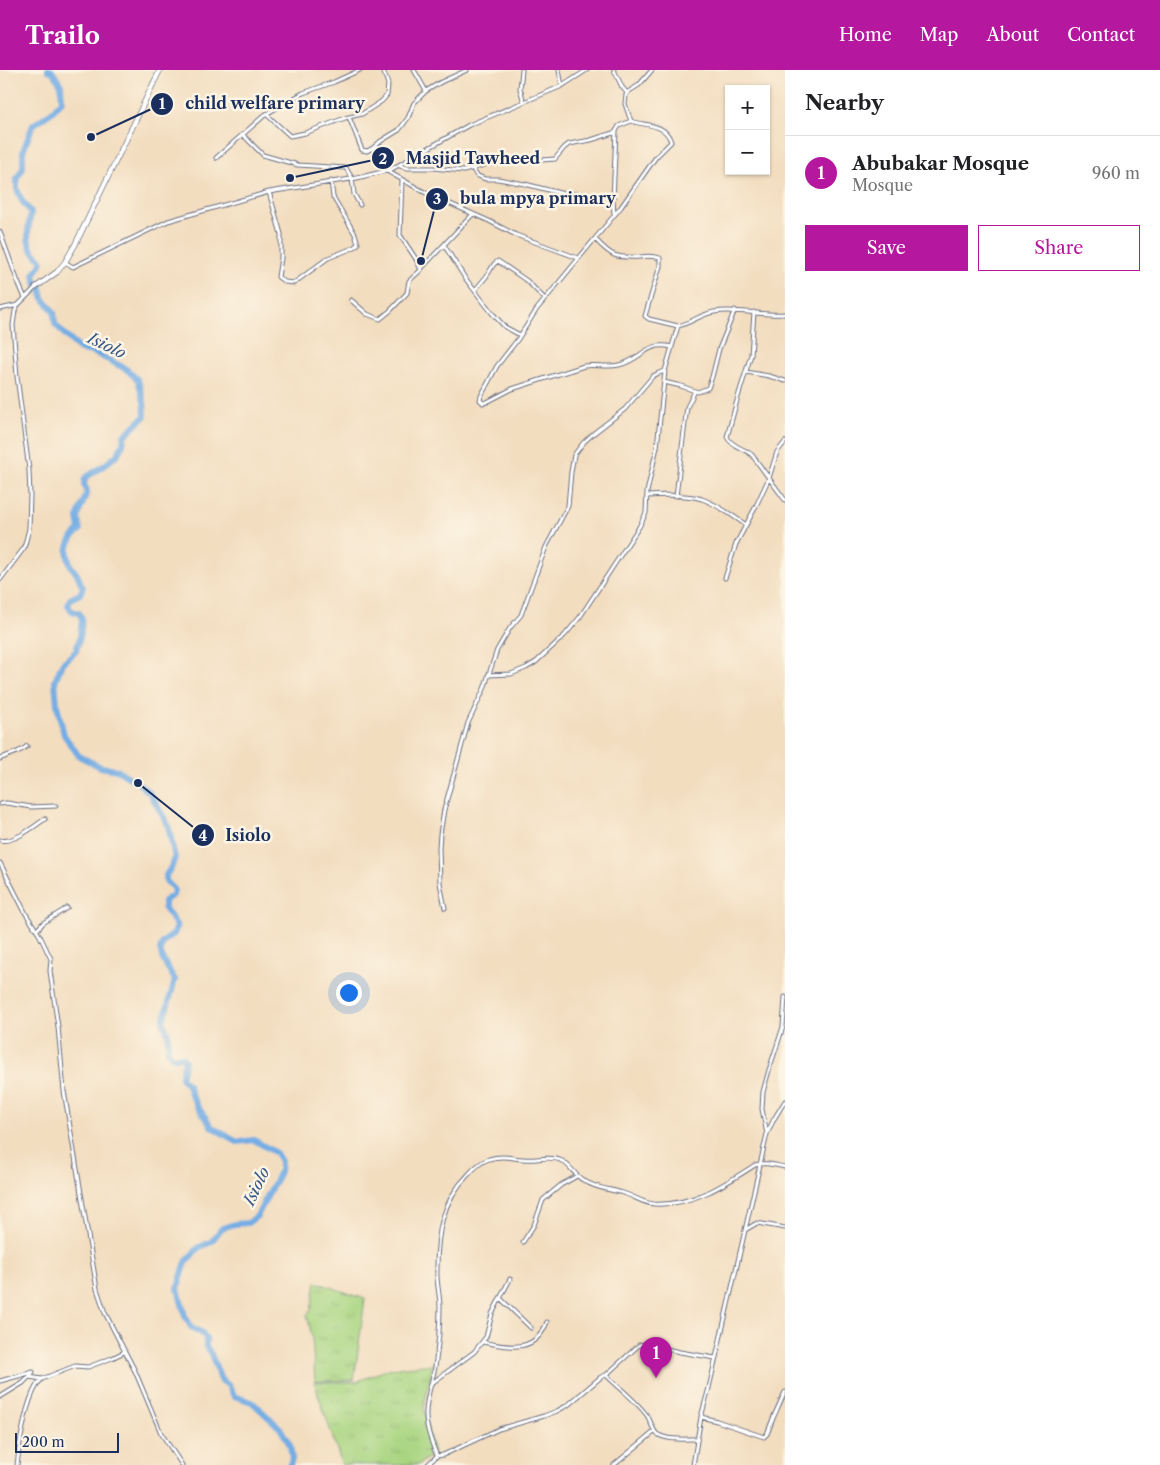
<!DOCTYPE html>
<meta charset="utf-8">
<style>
:root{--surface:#fff;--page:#f6f6f6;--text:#202124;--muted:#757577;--line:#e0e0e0;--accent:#b5179e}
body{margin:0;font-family:"Libre Caslon Text",serif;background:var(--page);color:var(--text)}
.controls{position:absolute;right:15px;top:15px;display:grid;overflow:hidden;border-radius:0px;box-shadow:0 1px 4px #0004}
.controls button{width:45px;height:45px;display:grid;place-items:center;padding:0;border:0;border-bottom:1px solid var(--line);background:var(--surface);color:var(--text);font:25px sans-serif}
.scale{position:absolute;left:15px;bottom:12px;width:104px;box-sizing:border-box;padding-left:5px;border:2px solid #1b2f5e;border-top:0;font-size:14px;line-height:18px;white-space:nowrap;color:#1b2f5e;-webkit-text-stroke:4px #fcf5e5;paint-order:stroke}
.you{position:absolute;left:348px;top:922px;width:18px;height:18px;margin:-12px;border:4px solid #fff;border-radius:50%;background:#1a73e8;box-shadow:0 0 0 8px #1a73e833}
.badge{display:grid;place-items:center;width:32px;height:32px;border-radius:50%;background:var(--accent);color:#fff;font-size:16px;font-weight:700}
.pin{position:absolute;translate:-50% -41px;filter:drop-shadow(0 1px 2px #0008)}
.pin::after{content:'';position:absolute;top:26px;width:18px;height:15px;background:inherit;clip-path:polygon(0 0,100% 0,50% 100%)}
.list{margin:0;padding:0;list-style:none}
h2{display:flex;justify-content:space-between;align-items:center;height:65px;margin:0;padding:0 20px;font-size:21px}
h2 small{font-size:16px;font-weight:400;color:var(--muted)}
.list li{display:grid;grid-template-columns:32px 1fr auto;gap:15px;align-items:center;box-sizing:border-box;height:75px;padding:0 20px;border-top:1px solid var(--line)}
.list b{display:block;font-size:19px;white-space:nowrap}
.list p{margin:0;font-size:16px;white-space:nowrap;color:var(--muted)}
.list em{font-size:16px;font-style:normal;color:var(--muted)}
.actions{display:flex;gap:10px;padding:15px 20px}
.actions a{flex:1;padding:11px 0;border:1px solid var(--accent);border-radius:0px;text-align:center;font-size:18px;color:var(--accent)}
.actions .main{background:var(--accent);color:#fff}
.map{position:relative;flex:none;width:785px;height:1395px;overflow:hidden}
header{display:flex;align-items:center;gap:30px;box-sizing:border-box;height:70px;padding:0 25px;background:var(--accent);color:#fff}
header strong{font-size:24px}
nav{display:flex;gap:28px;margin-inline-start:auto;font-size:18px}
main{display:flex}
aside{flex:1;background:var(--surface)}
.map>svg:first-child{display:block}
.grass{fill:url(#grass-tufts);stroke:#628270}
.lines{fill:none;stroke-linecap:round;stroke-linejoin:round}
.river{stroke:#74ade4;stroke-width:6}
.street-casing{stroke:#676c80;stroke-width:5}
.secondary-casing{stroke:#676c80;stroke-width:6}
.street{stroke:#fff;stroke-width:3}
.secondary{stroke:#fff;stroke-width:4.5}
.labels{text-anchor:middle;stroke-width:5;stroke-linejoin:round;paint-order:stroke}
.water-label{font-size:16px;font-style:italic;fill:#365586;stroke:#fcf5e5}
.leader{fill:none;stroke:#1b2f5e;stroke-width:2}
.callout-dot{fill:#1b2f5e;stroke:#fcf5e5;stroke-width:2}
.mark-label{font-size:15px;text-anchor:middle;font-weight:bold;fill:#fff}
.callout-label{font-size:16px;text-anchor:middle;font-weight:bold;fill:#1b2f5e;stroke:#fcf5e5;stroke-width:5;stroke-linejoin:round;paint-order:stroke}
</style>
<header>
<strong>Trailo</strong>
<nav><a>Home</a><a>Map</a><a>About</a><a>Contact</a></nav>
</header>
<main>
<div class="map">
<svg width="785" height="1395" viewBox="0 0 785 1395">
<defs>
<pattern id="grass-tufts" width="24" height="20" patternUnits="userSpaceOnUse" patternTransform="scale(1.25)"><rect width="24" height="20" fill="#a9d581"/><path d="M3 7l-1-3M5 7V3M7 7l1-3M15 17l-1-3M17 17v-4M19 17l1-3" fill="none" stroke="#91b772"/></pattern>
</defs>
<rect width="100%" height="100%" fill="#fcf5e5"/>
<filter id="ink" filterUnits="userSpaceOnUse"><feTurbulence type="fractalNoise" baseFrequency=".02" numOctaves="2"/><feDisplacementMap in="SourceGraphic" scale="10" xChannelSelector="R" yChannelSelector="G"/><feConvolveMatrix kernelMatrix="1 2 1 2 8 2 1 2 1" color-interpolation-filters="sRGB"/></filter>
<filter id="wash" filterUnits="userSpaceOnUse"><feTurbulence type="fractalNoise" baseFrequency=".0096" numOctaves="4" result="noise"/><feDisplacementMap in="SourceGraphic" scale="20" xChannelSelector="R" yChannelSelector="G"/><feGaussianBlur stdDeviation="1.12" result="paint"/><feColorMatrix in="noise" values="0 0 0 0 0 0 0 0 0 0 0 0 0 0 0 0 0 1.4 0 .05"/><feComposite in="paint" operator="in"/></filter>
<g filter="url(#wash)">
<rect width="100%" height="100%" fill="#f3ddbf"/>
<path class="grass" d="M 316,1212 L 365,1229 L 354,1310 L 315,1311 L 312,1268 L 307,1244 L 311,1240 Z
M 433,1294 L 424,1337 L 428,1360 L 434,1383 L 418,1395 L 342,1395 L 314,1312 L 356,1312 L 388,1299 Z"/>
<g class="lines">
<path class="river" d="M 48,0 L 52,1 L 61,15 L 62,31 L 52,42 L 33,55 L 23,81 L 23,98 L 17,108 L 17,119 L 22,131 L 31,142 C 29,154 25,169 32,180 C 35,185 39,186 42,192 L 34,205 L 36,213 L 41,218 L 43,228 L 54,242 L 55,254 L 69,269 L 81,280 L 93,282 L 126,299 L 138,310 L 144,332 L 145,346 L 124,366 L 123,374 L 117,385 L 106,394 L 85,408 L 84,415 L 87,420 C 86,429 80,437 78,448 C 78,451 80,456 80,460 C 68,470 64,480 71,496 C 73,499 76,502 78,506 C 80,510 80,513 83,517 L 80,524 L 70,529 L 68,536 L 72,541 L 79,543 L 82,549 L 80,567 L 76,581 L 62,594 L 55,611 L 57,635 L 64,665 L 79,686 L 101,697 L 117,700 L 138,713 L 150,723 L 168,755 L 171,769 L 175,788 L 172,796 L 166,805 L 166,811 L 174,819 L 173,825 L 164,831 L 164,837 L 177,856 L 174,864 L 163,872 L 160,880 L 163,890 L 175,910 L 163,952 L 168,964 L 168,982 L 173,987 L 182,987 L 185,990 L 181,1008 L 188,1015 L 191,1024 L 198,1037 L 212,1057 L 237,1072 L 254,1070 L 276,1083 L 281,1091 L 280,1102 L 257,1146 L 248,1153 L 235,1154 L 222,1158 L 211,1172 L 198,1178 L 186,1192 L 180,1210 L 178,1219 L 185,1246 L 191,1257 L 202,1263 L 206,1268 L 206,1276 L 211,1284 L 221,1310 L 228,1315 L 234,1326 L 252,1332 L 280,1358 L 290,1375 L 292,1389 L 290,1395"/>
</g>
</g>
<g filter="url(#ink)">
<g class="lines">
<g class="street-casing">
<path id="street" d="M 414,0 L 426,21
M 522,0 L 520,19 L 524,32
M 559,0 L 562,16
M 614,0 L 622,17 L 627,23
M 652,0 L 639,15 L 628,22 L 626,25 L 625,34 L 631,51 C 645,56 666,53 671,72 L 656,87 L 621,137 L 537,239 L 518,269 L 497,296 L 481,326 L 480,330 L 483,333 L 487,332 L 512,319 L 584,296 C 595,294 607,298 619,295 C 642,290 645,271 672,277
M 266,44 L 290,66 L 305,63 L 345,48 L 362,44 L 382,31 L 387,25 L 388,14 L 383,0
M 349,47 L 362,80 L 367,81 L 373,78 L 381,71 L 399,60 L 408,48 L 414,33 L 426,21 L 441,12 L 467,0
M 243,65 L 263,85 L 298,95 L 346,98 L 352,108 L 354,124 L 360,135
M 373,78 L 377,87 L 390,100
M 216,88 L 266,44 L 303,23 L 334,12 L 360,0
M 400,96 L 407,98 L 433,98 L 464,101 L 487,94 L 555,89 L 564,78 L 569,74 L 591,70 L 616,62
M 473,99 L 476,105 L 485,109 L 498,109 L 525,114 L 560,123 L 613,126
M 387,101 L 426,123 L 489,151 L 516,165 L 578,188
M 269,122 L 281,164 L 281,188 L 278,207 L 285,212 L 294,213 L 328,188 L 353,178 L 358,174 L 355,164 L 333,127 L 331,111
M 614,144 L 613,130 L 616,61 L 619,56 L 631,51
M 0,162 L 18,212 L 25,228
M 595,169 C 612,187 615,188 640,187 C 647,186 654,186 660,188 L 660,196 L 645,246 L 649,249 L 678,256
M 444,175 L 465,208 L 492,243 L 505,257 L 520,265
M 65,192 L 73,197 L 168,151 L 269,122 L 357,108 L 390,100 L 469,55 L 562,16 L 587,0
M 421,199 L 473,144
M 475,220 L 486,207 L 494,194 L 498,191 L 527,211 L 545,229
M 351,230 L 367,244 L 380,249 L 390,241 L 407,223 L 409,211 L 421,200 L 416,189 L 400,165 L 402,110
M 0,239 L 18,235
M 754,242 L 751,285 L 738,327 L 727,367 C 732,377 744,378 752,385 L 785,430
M 746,302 L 769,306 L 785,311
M 664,312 L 681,316 L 698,322 L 708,318 L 712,307 L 719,279 L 735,240
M 647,426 C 664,425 685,424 702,429 C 717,434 733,446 746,455
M 676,426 L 687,337 L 695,321
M 725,508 L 736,474 L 755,438 L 769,408 L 777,382 L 785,372
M 0,510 L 24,478 L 29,459 L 30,425 L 29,400 L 17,306 L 13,255 L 15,241 L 18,235 L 36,217
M 488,605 L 511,604 L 526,598 L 536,592 L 565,565 L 580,547 L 639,457 L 646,443 L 647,422 L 657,377 L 665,301 L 678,256 C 691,253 701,244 714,242 C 738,238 761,246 785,244
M 0,689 C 9,684 20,683 27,676
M 0,734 L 7,733 L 31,737 L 56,736
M 0,770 C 12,774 35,756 45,749
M 0,793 L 26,844 L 40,866 L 51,889 L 50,901 L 58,957 L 64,1021 L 97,1219 L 105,1243 L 135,1301 L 161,1363 L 182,1395
M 445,838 L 440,813 L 439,778 L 440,764 L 444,740 L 468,653 L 484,619 L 497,580 L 510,558 L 521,545 L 546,477 L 568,436 L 571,402 L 574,385 L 584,372 L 594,363 L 625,339 L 653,306 L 659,303 L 665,301
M 37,860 L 43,853 L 67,838
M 767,1064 L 762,1039 L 763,1022 L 769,1000 L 783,957 L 785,927
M 745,1160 L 757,1153 L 785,1158
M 523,1172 L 534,1155 L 543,1130 L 561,1115 L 577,1106
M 500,1228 L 531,1258
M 482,1272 C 509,1277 535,1284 547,1252
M 606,1305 C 619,1318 638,1332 648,1347 C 651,1352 653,1361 657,1364 C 668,1371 685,1369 697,1369
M 0,1311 L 33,1302 L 29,1307 L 42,1309 L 75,1296 L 88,1297 L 112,1288 L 124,1282
M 432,1313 L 474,1282 L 486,1267 L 492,1244 L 510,1209
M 0,1327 L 23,1313 L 29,1307
M 701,1347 L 717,1351 L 764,1367 L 767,1364 L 774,1346 L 785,1322
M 437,1386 C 432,1374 426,1359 426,1346 C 425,1330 432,1313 435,1297 C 438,1278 440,1257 440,1237 C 440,1224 436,1212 437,1199 C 437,1163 442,1131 468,1105 C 474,1098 480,1092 489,1089 C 503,1085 510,1088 523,1089 C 535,1091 549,1085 560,1090 C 570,1094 574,1105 583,1110 C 596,1119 611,1119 626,1124 C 635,1127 643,1133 654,1134 C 692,1136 724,1115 755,1095 C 765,1092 774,1095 785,1097
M 17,1395 C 19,1375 27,1322 42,1309
M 427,1395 L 437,1386 L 443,1385 L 499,1359 L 544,1346 L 557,1341 L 568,1335 L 601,1307 L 606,1305 L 639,1275 L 644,1274 L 680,1282 L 715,1288
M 614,1395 L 654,1362
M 693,1395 L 701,1347 L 709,1318 L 767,1064 L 774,1049 L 785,1031"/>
</g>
<g class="secondary-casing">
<path id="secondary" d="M 36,217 L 57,202 L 65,192 L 75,175 L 160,0"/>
</g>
<use href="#street" class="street"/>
<use href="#secondary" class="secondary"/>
</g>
</g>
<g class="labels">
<g class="water-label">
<text transform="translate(107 275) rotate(25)" y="6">Isiolo</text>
<text transform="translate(256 1116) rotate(-65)" y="6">Isiolo</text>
</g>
</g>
<path class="leader" d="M91 67L162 34M290 108L383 88M421 191L437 129M138 713L203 765"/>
<g class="callout-dot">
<circle cx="91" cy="67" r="5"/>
<circle cx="290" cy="108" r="5"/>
<circle cx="421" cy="191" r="5"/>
<circle cx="138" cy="713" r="5"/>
<circle cx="162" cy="34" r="12"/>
<circle cx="383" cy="88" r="12"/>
<circle cx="437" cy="129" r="12"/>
<circle cx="203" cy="765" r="12"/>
</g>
<g class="mark-label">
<text x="162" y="39">1</text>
<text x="383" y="94">2</text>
<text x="437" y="134">3</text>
<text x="203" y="771">4</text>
</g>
<g class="callout-label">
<text x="275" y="39">child welfare primary</text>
<text x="473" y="94">Masjid Tawheed</text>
<text x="538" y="134">bula mpya primary</text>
<text x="248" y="771">Isiolo</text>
</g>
</svg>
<div class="controls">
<button>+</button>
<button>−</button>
</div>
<div class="scale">200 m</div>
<div class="you"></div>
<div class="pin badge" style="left:656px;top:1308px">1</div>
</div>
<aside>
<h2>Nearby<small></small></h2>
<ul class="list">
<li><span class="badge">1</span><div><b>Abubakar Mosque</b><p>Mosque</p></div><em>960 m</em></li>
</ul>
<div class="actions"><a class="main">Save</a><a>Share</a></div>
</aside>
</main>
